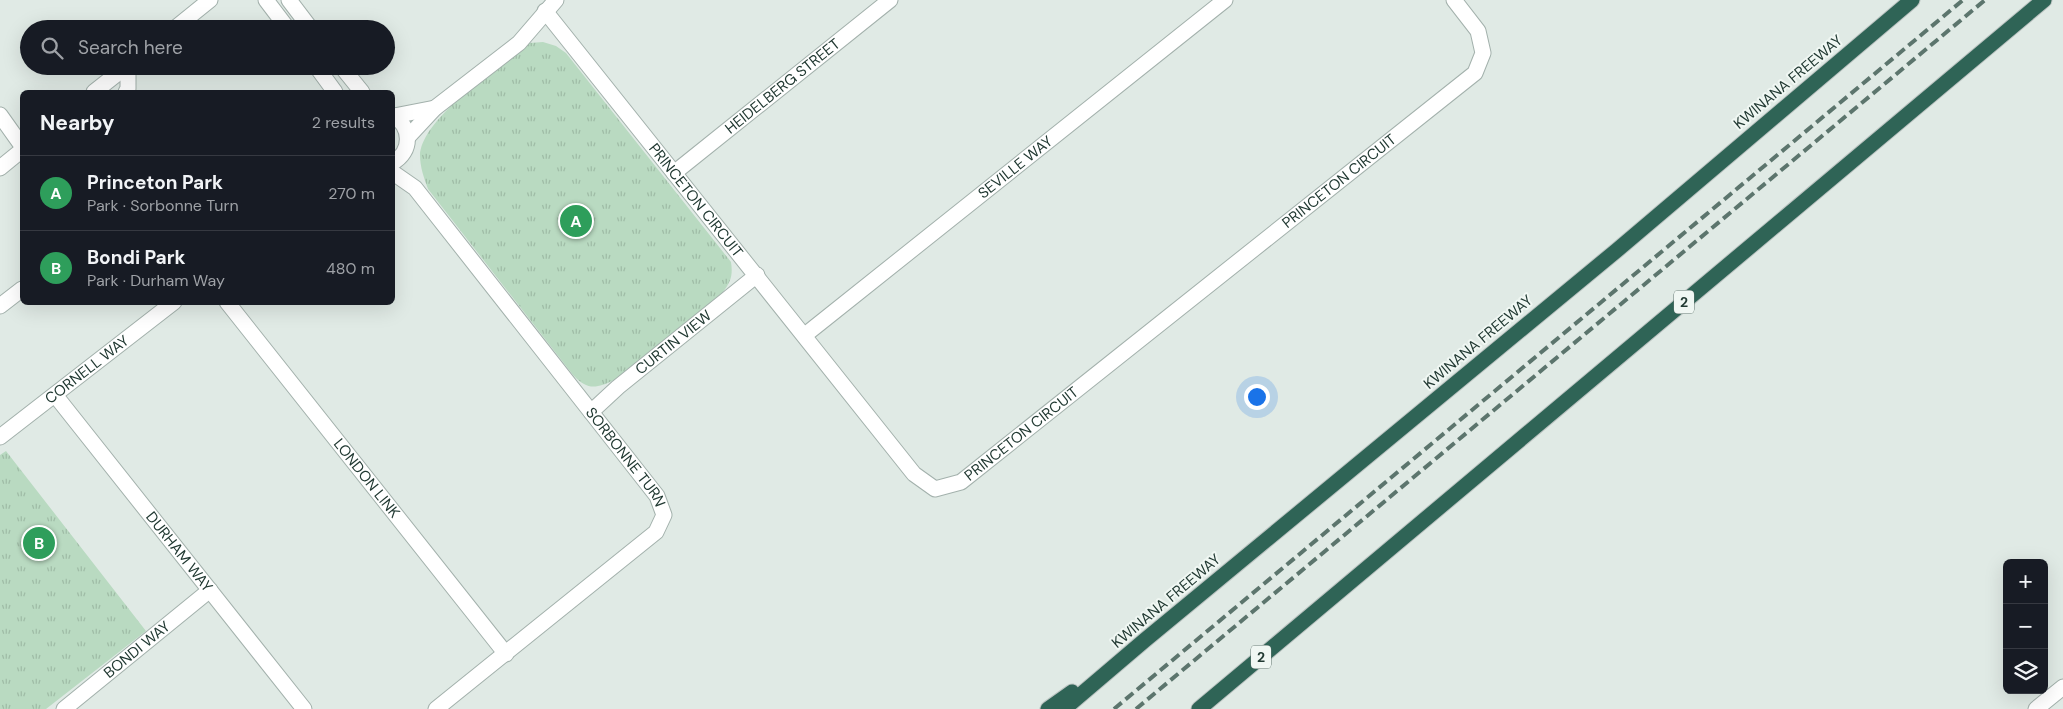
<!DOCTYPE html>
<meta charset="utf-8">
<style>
:root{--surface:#171b24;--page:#20242c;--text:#f1f3f6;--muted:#9ea1a6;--line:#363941;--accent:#ea7a5d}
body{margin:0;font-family:"DM Sans",sans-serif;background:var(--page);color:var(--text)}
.controls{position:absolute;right:15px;bottom:15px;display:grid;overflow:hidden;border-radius:8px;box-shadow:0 5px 20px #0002}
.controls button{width:45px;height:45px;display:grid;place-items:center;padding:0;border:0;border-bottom:1px solid var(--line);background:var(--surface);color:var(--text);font:25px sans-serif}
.you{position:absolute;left:1256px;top:396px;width:18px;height:18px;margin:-12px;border:4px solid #fff;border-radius:50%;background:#1a73e8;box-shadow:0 0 0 8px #1a73e833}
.badge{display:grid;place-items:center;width:32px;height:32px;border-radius:50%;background:var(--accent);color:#fff;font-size:16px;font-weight:700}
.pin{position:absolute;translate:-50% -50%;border:2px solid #fff;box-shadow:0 1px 5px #0006}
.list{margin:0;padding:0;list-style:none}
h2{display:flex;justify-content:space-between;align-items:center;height:65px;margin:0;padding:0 20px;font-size:21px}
h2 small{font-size:16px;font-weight:400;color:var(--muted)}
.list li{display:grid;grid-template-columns:32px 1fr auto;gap:15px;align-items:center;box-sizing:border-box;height:75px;padding:0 20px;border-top:1px solid var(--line)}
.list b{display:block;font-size:19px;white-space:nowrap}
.list p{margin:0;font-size:16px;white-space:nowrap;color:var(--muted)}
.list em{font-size:16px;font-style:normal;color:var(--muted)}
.icon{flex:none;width:28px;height:28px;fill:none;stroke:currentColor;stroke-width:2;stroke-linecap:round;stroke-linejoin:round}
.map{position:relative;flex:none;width:2063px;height:709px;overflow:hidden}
.search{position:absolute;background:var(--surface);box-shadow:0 5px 20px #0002;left:20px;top:20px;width:375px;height:55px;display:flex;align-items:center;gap:12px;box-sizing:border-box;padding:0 18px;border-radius:28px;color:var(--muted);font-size:19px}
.panel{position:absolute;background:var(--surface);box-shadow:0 5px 20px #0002;left:20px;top:90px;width:375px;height:215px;border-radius:8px}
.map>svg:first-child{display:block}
.park{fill:url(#park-tufts)}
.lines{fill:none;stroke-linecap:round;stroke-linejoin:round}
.minor-casing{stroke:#a3b1ac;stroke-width:17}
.highway-casing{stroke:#bcc4c2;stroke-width:17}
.minor{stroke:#fff;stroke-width:15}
.highway{stroke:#2f6456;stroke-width:15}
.rail{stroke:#5c756d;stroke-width:4;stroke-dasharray:10 5;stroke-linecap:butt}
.labels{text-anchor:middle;stroke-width:4;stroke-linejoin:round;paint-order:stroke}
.shield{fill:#f0f7f3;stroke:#5f726c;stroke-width:1}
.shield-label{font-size:14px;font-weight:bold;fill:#213932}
.street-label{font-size:15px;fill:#213932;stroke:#f0f7f3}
</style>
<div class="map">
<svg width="2063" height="709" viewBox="0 0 2063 709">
<defs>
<pattern id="park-tufts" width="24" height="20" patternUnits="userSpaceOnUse" patternTransform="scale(1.25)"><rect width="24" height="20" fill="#b9dac1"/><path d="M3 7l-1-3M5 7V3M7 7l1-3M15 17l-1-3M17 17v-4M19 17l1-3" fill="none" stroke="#9fbca6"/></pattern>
</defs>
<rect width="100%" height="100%" fill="#e0eae5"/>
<path class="park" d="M 543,42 L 556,46 L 566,53 L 731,262 C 733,275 731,282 722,293 L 614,380 C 596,389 587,390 573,375 L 428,189 C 424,178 420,167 420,155 C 422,117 501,66 529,43 Z
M 6,451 L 146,631 L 46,709 L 0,709 L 0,455 Z"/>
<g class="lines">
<g class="minor-casing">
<g id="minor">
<path d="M 266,0 L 288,29"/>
<path d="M 289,0 L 311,29"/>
<path id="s1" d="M 545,11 L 914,474 L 935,489 L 961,482 L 1475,73 L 1483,53 L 1478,31 L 1454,0"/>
<path d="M 174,29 L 210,0"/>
<path d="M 316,66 L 335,92"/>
<path d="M 341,66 L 362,92"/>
<path d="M 94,92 L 127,66"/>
<path d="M 126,92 L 128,89 L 128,66"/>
<path d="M 0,115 L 22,146"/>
<path d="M 392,115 C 412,126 413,152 392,163"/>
<path d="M 394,116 L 435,108"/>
<path d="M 408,137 L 435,108 L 519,43 L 556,0"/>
<path d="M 0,168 L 22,150"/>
<path id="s2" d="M 392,172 L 415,188 L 657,496 L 664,515 L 656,532 L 436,709"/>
<path id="s3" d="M 674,173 L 890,0"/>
<path id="s4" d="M 227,302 L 506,654"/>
<path d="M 0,306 L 22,289"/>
<path id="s5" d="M 805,335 L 1225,0"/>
<path id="s6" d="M 55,395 L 304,709"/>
<path id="s7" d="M 591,412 L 618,387 L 757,275"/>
<path id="s8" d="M 0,437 L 174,302"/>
<path id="s9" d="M 64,709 L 210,590"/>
<path d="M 2036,709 L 2063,687"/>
</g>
</g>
<g class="highway-casing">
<path id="highway" d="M 1048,709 L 1072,692
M 1064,709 L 1145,640 L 1616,251 L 1912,0
M 1199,709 L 2044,0"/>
</g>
<use href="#minor" class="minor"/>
<use href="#highway" class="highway"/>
<path class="rail" d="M 1114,709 L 1963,0
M 1136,709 L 1985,0"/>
</g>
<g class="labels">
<g class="shield">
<rect x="1674" y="290.5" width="20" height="23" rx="4"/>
<rect x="1251" y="645.5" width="20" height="23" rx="4"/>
</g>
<g class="shield-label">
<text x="1684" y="307">2</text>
<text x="1261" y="662">2</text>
</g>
<g class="street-label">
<text transform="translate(1788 82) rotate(-40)" y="5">KWINANA FREEWAY</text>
<text dy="5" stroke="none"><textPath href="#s3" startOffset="139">HEIDELBERG STREET</textPath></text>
<text dy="5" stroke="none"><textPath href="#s5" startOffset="269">SEVILLE WAY</textPath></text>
<text dy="5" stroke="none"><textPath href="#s1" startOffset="1128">PRINCETON CIRCUIT</textPath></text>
<text dy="5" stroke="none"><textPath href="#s1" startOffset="242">PRINCETON CIRCUIT</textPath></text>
<text transform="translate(1478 342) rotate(-40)" y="5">KWINANA FREEWAY</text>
<text dy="5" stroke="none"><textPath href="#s7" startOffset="108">CURTIN VIEW</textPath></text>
<text dy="5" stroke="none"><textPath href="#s8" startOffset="110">CORNELL WAY</textPath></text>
<text dy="5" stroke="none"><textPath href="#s1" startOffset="722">PRINCETON CIRCUIT</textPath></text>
<text dy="5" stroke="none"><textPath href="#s2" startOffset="370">SORBONNE TURN</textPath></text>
<text dy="5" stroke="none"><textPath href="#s4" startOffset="225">LONDON LINK</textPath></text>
<text dy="5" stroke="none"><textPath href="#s6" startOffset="200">DURHAM WAY</textPath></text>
<text transform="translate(1166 601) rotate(-40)" y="5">KWINANA FREEWAY</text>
<text dy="5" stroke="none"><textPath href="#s9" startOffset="94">BONDI WAY</textPath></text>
</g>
</g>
</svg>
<div class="controls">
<button>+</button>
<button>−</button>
<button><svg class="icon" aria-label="layers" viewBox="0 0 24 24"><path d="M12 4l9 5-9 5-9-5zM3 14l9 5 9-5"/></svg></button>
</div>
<div class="you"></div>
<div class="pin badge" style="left:576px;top:221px;background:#2e9e5b">A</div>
<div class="pin badge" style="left:39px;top:543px;background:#2e9e5b">B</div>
<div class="search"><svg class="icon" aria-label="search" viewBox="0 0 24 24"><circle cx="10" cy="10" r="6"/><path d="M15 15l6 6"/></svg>Search here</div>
<section class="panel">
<h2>Nearby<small>2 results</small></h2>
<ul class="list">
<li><span class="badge" style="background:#2e9e5b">A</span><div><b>Princeton Park</b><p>Park · Sorbonne Turn</p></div><em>270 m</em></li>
<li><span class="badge" style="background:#2e9e5b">B</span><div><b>Bondi Park</b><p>Park · Durham Way</p></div><em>480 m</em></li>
</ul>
</section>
</div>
